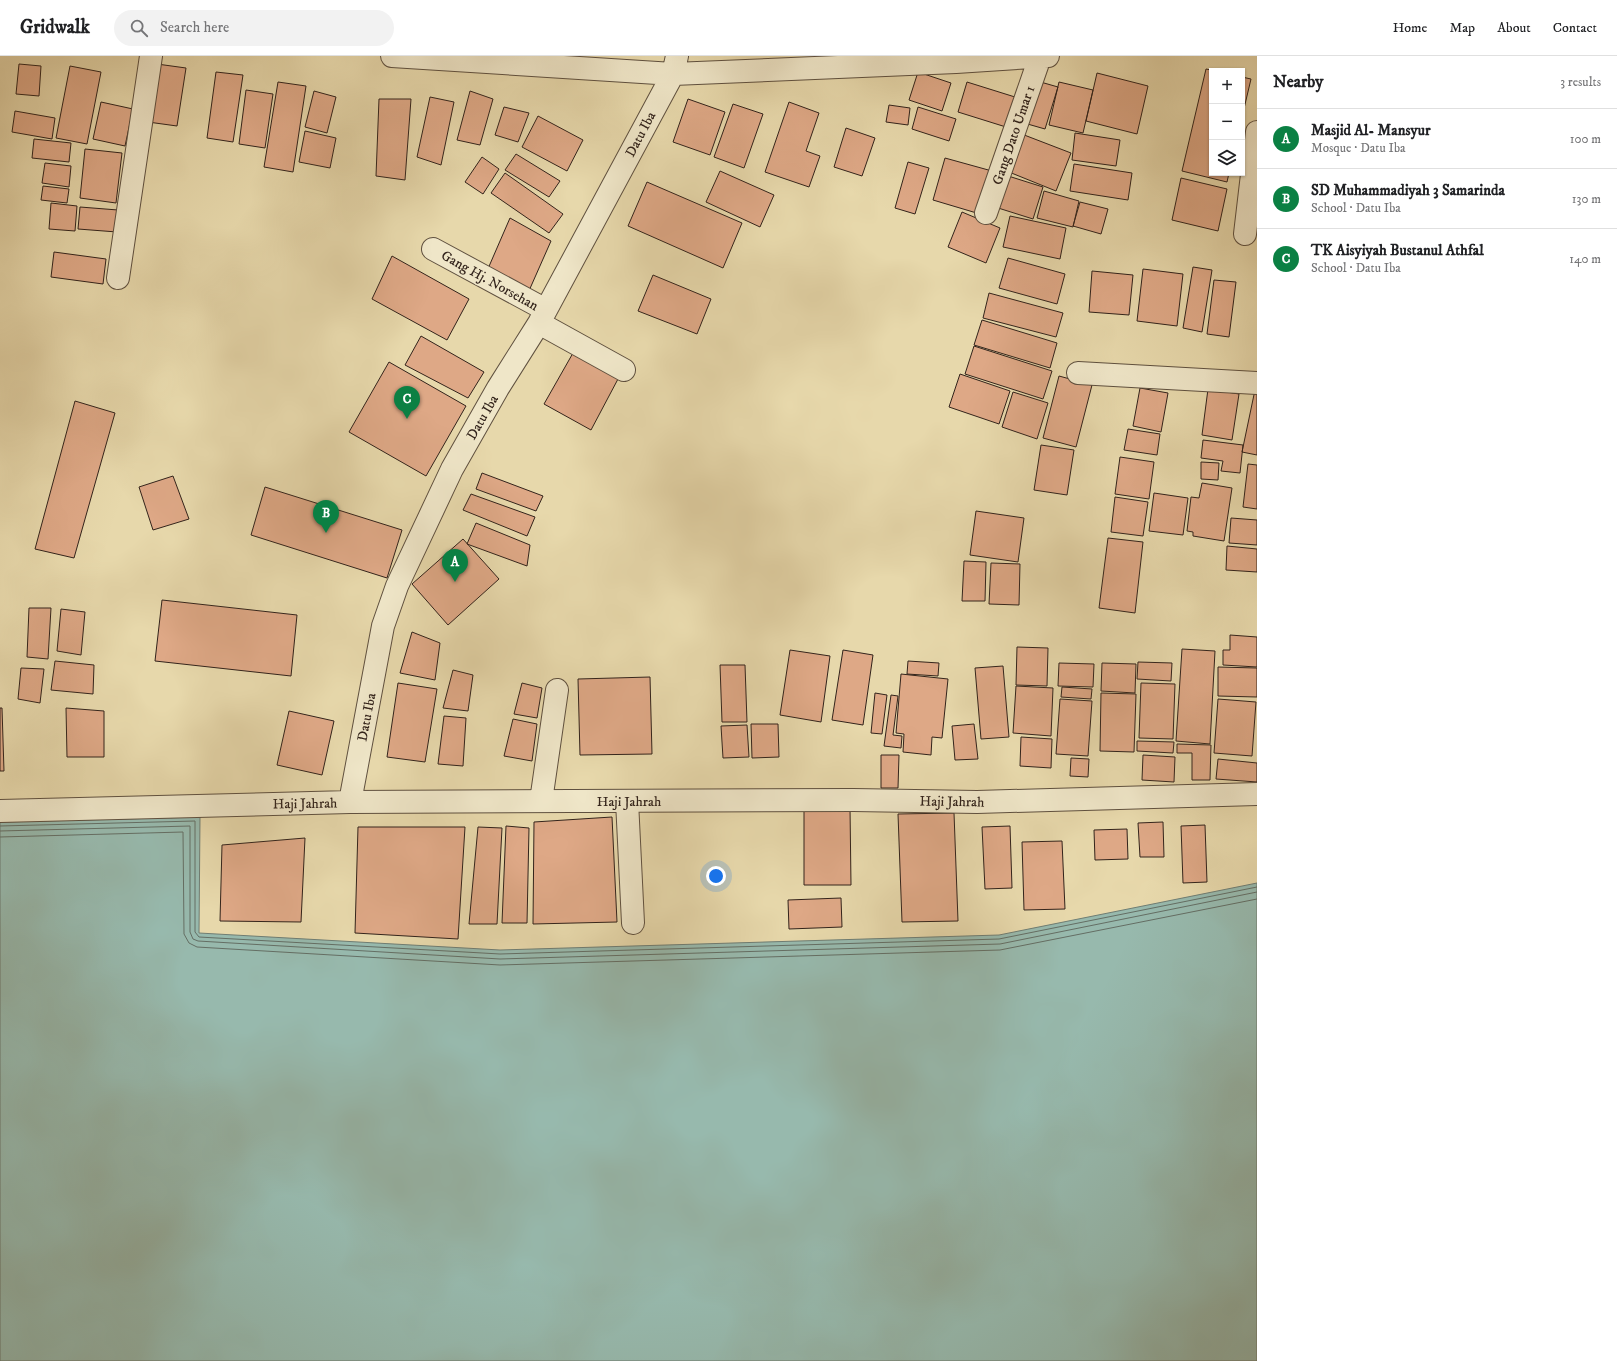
<!DOCTYPE html>
<meta charset="utf-8">
<style>
:root{--surface:#fff;--page:#f2f2f2;--text:#202124;--muted:#757577;--line:#e0e0e0;--accent:#0b8043}
body{margin:0;font-family:"IM FELL DW Pica",serif;background:var(--page);color:var(--text)}
.controls{position:absolute;right:12px;top:12px;display:grid;overflow:hidden;border-radius:0px;box-shadow:0 1px 3px #0004}
.controls button{width:36px;height:36px;display:grid;place-items:center;padding:0;border:0;border-bottom:1px solid var(--line);background:var(--surface);color:var(--text);font:20px sans-serif}
.you{position:absolute;left:716px;top:820px;width:14px;height:14px;margin:-10px;border:3px solid #fff;border-radius:50%;background:#1a73e8;box-shadow:0 0 0 6px #1a73e833}
.badge{display:grid;place-items:center;width:26px;height:26px;border-radius:50%;background:var(--accent);color:#fff;font-size:13px;font-weight:700}
.pin{position:absolute;translate:-50% -33px;filter:drop-shadow(0 1px 2px #0008)}
.pin::after{content:'';position:absolute;top:21px;width:14px;height:12px;background:inherit;clip-path:polygon(0 0,100% 0,50% 100%)}
.list{margin:0;padding:0;list-style:none}
h2{display:flex;justify-content:space-between;align-items:center;height:52px;margin:0;padding:0 16px;font-size:17px}
h2 small{font-size:13px;font-weight:400;color:var(--muted)}
.list li{display:grid;grid-template-columns:26px 1fr auto;gap:12px;align-items:center;box-sizing:border-box;height:60px;padding:0 16px;border-top:1px solid var(--line)}
.list b{display:block;font-size:15px;white-space:nowrap}
.list p{margin:0;font-size:13px;white-space:nowrap;color:var(--muted)}
.list em{font-size:13px;font-style:normal;color:var(--muted)}
.icon{flex:none;width:22px;height:22px;fill:none;stroke:currentColor;stroke-width:2;stroke-linecap:round;stroke-linejoin:round}
.map{position:relative;flex:none;width:1257px;height:1305px;overflow:hidden}
header{display:flex;align-items:center;gap:24px;box-sizing:border-box;height:56px;padding:0 20px;background:var(--surface);border-bottom:1px solid var(--line)}
header strong{font-size:19px}
nav{display:flex;gap:22px;margin-inline-start:auto;font-size:14px}
.search{width:280px;height:36px;background:var(--page);display:flex;align-items:center;gap:10px;box-sizing:border-box;padding:0 14px;border-radius:22px;color:var(--muted);font-size:15px}
main{display:flex}
aside{flex:1;background:var(--surface)}
.map>svg:first-child{display:block}
.water{fill:#97b9ad;stroke:#6f7d73}
.lines{fill:none;stroke-linecap:round;stroke-linejoin:round}
.shore{stroke:#646e64;stroke-width:1}
.building{fill:#dea886;stroke:#32231b}
.minor-casing{stroke:#5f503f;stroke-width:24}
.minor{stroke:#efe6c8;stroke-width:22}
.labels{text-anchor:middle;stroke-width:3;stroke-linejoin:round;paint-order:stroke}
.street-label{font-size:14px;fill:#32231b;stroke:#efe6c8}
</style>
<header>
<strong>Gridwalk</strong>
<div class="search"><svg class="icon" aria-label="search" viewBox="0 0 24 24"><circle cx="10" cy="10" r="6"/><path d="M15 15l6 6"/></svg>Search here</div>
<nav><a>Home</a><a>Map</a><a>About</a><a>Contact</a></nav>
</header>
<main>
<div class="map">
<svg width="1257" height="1305" viewBox="0 0 1257 1305">
<rect width="100%" height="100%" fill="#e7d8ab"/>
<filter id="stains"><feTurbulence type="fractalNoise" baseFrequency=".005" numOctaves="4"/><feColorMatrix values="0 0 0 0 .2 0 0 0 0 .09 0 0 0 0 .02 0 0 0 .5 -.17"/></filter>
<radialGradient id="worn" r=".72"><stop offset=".6" stop-color="#630" stop-opacity="0"/><stop offset="1" stop-color="#630" stop-opacity=".3"/></radialGradient>
<path class="water" d="M 200,761 L 199,877 L 500,894 L 999,879 L 1257,827 L 1257,1305 L 0,1305 L 0,766 Z"/>
<g class="lines">
<path class="shore" d="M 0,770 L 195,765 L 195,876 L 199,881 L 500,898 L 999,883 L 1257,831
M 0,775 L 190,770 L 190,876 L 193,883 L 198,885 L 500,903 L 1000,888 L 1257,836
M 0,781 L 183,776 L 184,878 L 189,887 L 197,891 L 500,909 L 1000,894 L 1257,843"/>
</g>
<path class="building" d="M 19,8 L 41,10 L 39,40 L 16,38 Z
M 157,8 L 186,12 L 177,70 L 148,66 Z
M 70,10 L 101,16 L 87,88 L 56,82 Z
M 1206,13 L 1216,15 L 1212,15 L 1212,117 L 1229,117 L 1227,126 L 1182,115 Z
M 216,16 L 243,19 L 233,86 L 207,82 Z
M 918,16 L 951,27 L 942,55 L 909,44 Z
M 1097,17 L 1148,30 L 1137,78 L 1086,65 Z
M 1242,21 L 1251,23 L 1242,61 Z
M 1037,25 L 1058,31 L 1045,73 L 1024,67 Z
M 278,26 L 306,30 L 293,116 L 264,111 Z
M 967,26 L 1015,41 L 1006,71 L 958,56 Z
M 1059,26 L 1093,34 L 1083,77 L 1049,69 Z
M 246,34 L 273,38 L 265,92 L 239,88 Z
M 314,35 L 336,41 L 327,77 L 305,71 Z
M 470,35 L 493,43 L 480,89 L 457,84 Z
M 430,41 L 454,46 L 441,109 L 417,101 Z
M 379,43 L 411,43 L 405,124 L 376,120 Z
M 688,43 L 725,56 L 710,99 L 673,86 Z
M 101,46 L 133,53 L 125,90 L 93,83 Z
M 789,46 L 819,57 L 806,95 L 820,100 L 809,131 L 765,116 Z
M 733,48 L 763,58 L 744,112 L 714,101 Z
M 889,49 L 910,52 L 908,69 L 886,66 Z
M 504,51 L 529,57 L 518,86 L 495,79 Z
M 918,51 L 956,63 L 949,85 L 912,73 Z
M 15,55 L 55,62 L 52,83 L 12,76 Z
M 538,60 L 583,84 L 567,115 L 522,91 Z
M 846,72 L 875,82 L 862,120 L 834,111 Z
M 305,75 L 336,82 L 330,112 L 299,106 Z
M 1019,77 L 1071,97 L 1056,135 L 1004,114 Z
M 1075,77 L 1120,84 L 1116,110 L 1072,104 Z
M 34,83 L 71,87 L 69,106 L 32,102 Z
M 85,93 L 122,97 L 116,147 L 80,142 Z
M 516,98 L 560,125 L 549,141 L 505,114 Z
M 482,101 L 499,113 L 483,138 L 465,126 Z
M 945,102 L 992,115 L 980,158 L 933,144 Z
M 908,106 L 929,112 L 915,158 L 895,152 Z
M 45,107 L 71,110 L 69,131 L 42,127 Z
M 1074,108 L 1132,117 L 1128,144 L 1070,135 Z
M 720,115 L 774,139 L 760,171 L 706,146 Z
M 505,117 L 563,158 L 549,177 L 491,137 Z
M 1005,119 L 1043,131 L 1033,163 L 995,151 Z
M 1181,122 L 1227,133 L 1218,175 L 1172,164 Z
M 647,126 L 742,167 L 723,212 L 628,170 Z
M 43,130 L 69,133 L 67,147 L 41,144 Z
M 1044,135 L 1079,145 L 1073,171 L 1037,162 Z
M 1080,146 L 1108,153 L 1101,178 L 1073,170 Z
M 51,147 L 77,150 L 75,175 L 49,173 Z
M 80,151 L 118,154 L 117,176 L 78,173 Z
M 962,156 L 1000,172 L 986,207 L 948,191 Z
M 1010,160 L 1066,172 L 1060,203 L 1003,191 Z
M 510,162 L 551,185 L 528,237 L 487,215 Z
M 54,196 L 106,203 L 103,228 L 51,221 Z
M 392,200 L 469,243 L 447,284 L 372,243 Z
M 1008,202 L 1065,218 L 1057,248 L 999,232 Z
M 1193,211 L 1212,214 L 1202,276 L 1183,272 Z
M 1143,213 L 1183,218 L 1177,270 L 1137,265 Z
M 1092,215 L 1133,219 L 1129,259 L 1089,256 Z
M 653,219 L 711,243 L 697,278 L 638,255 Z
M 1214,224 L 1236,226 L 1229,281 L 1207,278 Z
M 989,237 L 1063,257 L 1056,281 L 983,262 Z
M 982,264 L 1057,287 L 1050,312 L 974,289 Z
M 421,280 L 484,316 L 468,342 L 405,309 Z
M 974,290 L 1052,315 L 1043,343 L 965,318 Z
M 573,297 L 618,323 L 591,374 L 544,348 Z
M 389,306 L 466,350 L 426,420 L 349,376 Z
M 960,318 L 1010,335 L 999,368 L 949,351 Z
M 1059,320 L 1092,329 L 1076,391 L 1043,382 Z
M 1256,329 L 1257,329 L 1257,399 L 1242,396 Z
M 1140,332 L 1168,337 L 1161,376 L 1133,370 Z
M 1208,333 L 1239,338 L 1232,384 L 1202,379 Z
M 1013,336 L 1048,347 L 1037,383 L 1002,371 Z
M 75,345 L 115,357 L 74,502 L 35,493 Z
M 1128,373 L 1160,378 L 1157,399 L 1124,394 Z
M 1203,384 L 1243,389 L 1240,417 L 1221,415 L 1223,405 L 1201,402 Z
M 1041,389 L 1074,394 L 1067,439 L 1034,434 Z
M 1120,401 L 1154,406 L 1149,443 L 1115,438 Z
M 1201,406 L 1219,407 L 1218,424 L 1201,423 Z
M 1248,408 L 1257,409 L 1257,453 L 1243,451 Z
M 482,417 L 543,440 L 536,455 L 476,433 Z
M 173,420 L 189,463 L 153,474 L 139,431 Z
M 1202,427 L 1232,432 L 1224,485 L 1193,480 L 1193,476 L 1187,475 L 1191,441 L 1199,442 Z
M 265,431 L 402,474 L 387,522 L 251,479 Z
M 1154,437 L 1188,442 L 1183,479 L 1149,475 Z
M 471,438 L 535,461 L 527,480 L 463,454 Z
M 1115,441 L 1148,446 L 1143,480 L 1111,476 Z
M 976,455 L 1024,462 L 1018,506 L 970,499 Z
M 1231,462 L 1257,464 L 1257,489 L 1229,487 Z
M 476,467 L 530,489 L 527,510 L 467,488 Z
M 1108,482 L 1143,486 L 1135,557 L 1099,552 Z
M 463,483 L 499,523 L 448,569 L 412,528 Z
M 1227,490 L 1257,493 L 1257,516 L 1226,514 Z
M 964,505 L 986,506 L 985,545 L 962,545 Z
M 991,507 L 1020,508 L 1019,549 L 989,548 Z
M 162,544 L 297,559 L 291,620 L 155,605 Z
M 29,552 L 51,552 L 48,603 L 27,601 Z
M 61,553 L 85,556 L 81,599 L 57,595 Z
M 412,576 L 440,587 L 435,624 L 400,617 Z
M 1230,579 L 1257,581 L 1257,611 L 1223,609 L 1223,594 L 1230,594 Z
M 1017,591 L 1048,592 L 1047,630 L 1016,629 Z
M 1182,593 L 1215,595 L 1210,688 L 1176,685 Z
M 790,594 L 830,600 L 821,666 L 780,659 Z
M 843,594 L 873,599 L 863,669 L 832,664 Z
M 55,605 L 94,609 L 93,638 L 51,634 Z
M 908,605 L 939,607 L 938,620 L 907,618 Z
M 1138,606 L 1172,607 L 1171,625 L 1137,623 Z
M 1059,607 L 1094,608 L 1093,631 L 1058,630 Z
M 1102,607 L 1136,608 L 1135,637 L 1101,635 Z
M 720,609 L 745,609 L 747,666 L 722,666 Z
M 1003,610 L 1009,681 L 981,683 L 975,612 Z
M 1218,611 L 1257,612 L 1257,641 L 1218,640 Z
M 21,612 L 44,613 L 40,647 L 18,643 Z
M 453,614 L 473,619 L 468,655 L 443,652 Z
M 901,618 L 948,623 L 942,682 L 932,681 L 931,699 L 903,696 L 904,678 L 896,677 Z
M 650,621 L 652,698 L 580,699 L 578,623 Z
M 398,627 L 437,633 L 425,706 L 387,701 Z
M 522,627 L 542,632 L 537,662 L 514,658 Z
M 1141,627 L 1175,628 L 1173,683 L 1139,682 Z
M 1016,630 L 1053,632 L 1051,680 L 1013,677 Z
M 1062,631 L 1092,633 L 1091,643 L 1061,641 Z
M 875,637 L 887,639 L 882,678 L 871,677 Z
M 1101,637 L 1136,638 L 1134,696 L 1100,695 Z
M 891,639 L 898,640 L 893,679 L 902,680 L 901,692 L 884,690 Z
M 1060,643 L 1092,645 L 1088,700 L 1056,698 Z
M 1218,643 L 1256,646 L 1252,700 L 1214,697 Z
M 0,652 L 2,652 L 4,715 L 0,715 Z
M 66,652 L 104,655 L 104,701 L 67,701 Z
M 289,655 L 334,665 L 322,719 L 277,709 Z
M 444,660 L 466,662 L 463,710 L 438,708 Z
M 513,663 L 537,668 L 532,705 L 504,700 Z
M 751,668 L 778,668 L 779,701 L 752,702 Z
M 974,668 L 978,703 L 955,704 L 952,670 Z
M 747,669 L 749,701 L 723,702 L 721,670 Z
M 1021,681 L 1052,683 L 1051,712 L 1020,710 Z
M 1137,685 L 1174,686 L 1173,697 L 1137,695 Z
M 1177,688 L 1211,689 L 1210,724 L 1192,724 L 1192,697 L 1177,697 Z
M 881,699 L 899,699 L 898,732 L 881,732 Z
M 1143,699 L 1175,701 L 1174,726 L 1142,724 Z
M 1071,702 L 1089,703 L 1088,721 L 1070,720 Z
M 1218,703 L 1257,707 L 1257,726 L 1216,723 Z
M 804,752 L 850,752 L 851,829 L 804,829 Z
M 954,757 L 958,865 L 902,866 L 898,758 Z
M 612,761 L 617,866 L 533,868 L 534,766 Z
M 1163,766 L 1164,801 L 1140,801 L 1138,767 Z
M 1205,769 L 1207,826 L 1183,827 L 1181,770 Z
M 506,770 L 529,772 L 527,867 L 502,867 Z
M 1010,770 L 1012,832 L 985,833 L 982,771 Z
M 358,771 L 465,771 L 458,883 L 355,877 Z
M 478,771 L 502,772 L 497,868 L 469,868 Z
M 1127,773 L 1128,803 L 1095,804 L 1094,774 Z
M 305,782 L 301,866 L 220,865 L 222,789 Z
M 1062,785 L 1065,853 L 1024,854 L 1022,786 Z
M 841,842 L 842,871 L 789,873 L 788,844 Z"/>
<g class="lines">
<g class="minor-casing">
<path id="minor" d="M 392,0 L 673,18 L 956,6 L 1048,0
M 986,157 L 1040,1
M 1245,178 L 1257,76
M 433,193 L 546,254
M 118,222 L 151,0
M 539,267 L 624,314
M 1078,317 L 1257,327
M 541,745 L 557,634
M 627,745 L 633,867
M 350,746 L 383,570 L 397,530 L 452,413 L 498,332 L 539,267 L 673,18 L 677,0
M 0,755 L 350,746 L 853,744 L 977,746 L 1257,738"/>
</g>
<use href="#minor" class="minor"/>
</g>
<g class="labels">
<g class="street-label">
<text transform="translate(640 78) rotate(-62)" y="5">Datu Iba</text>
<text transform="translate(1013 79) rotate(-71)" y="5">Gang Dato Umar 1</text>
<text transform="translate(490 224) rotate(29)" y="5">Gang Hj. Norsehan</text>
<text transform="translate(482 361) rotate(-60)" y="5">Datu Iba</text>
<text transform="translate(366 661) rotate(-79)" y="5">Datu Iba</text>
<text x="629" y="750">Haji Jahrah</text>
<text transform="translate(952 745) rotate(1)" y="5">Haji Jahrah</text>
<text transform="translate(305 747) rotate(-1)" y="5">Haji Jahrah</text>
</g>
</g>
<rect width="100%" height="100%" filter="url(#stains)"/>
<rect width="100%" height="100%" fill="url(#worn)"/>
</svg>
<div class="controls">
<button>+</button>
<button>−</button>
<button><svg class="icon" aria-label="layers" viewBox="0 0 24 24"><path d="M12 4l9 5-9 5-9-5zM3 14l9 5 9-5"/></svg></button>
</div>
<div class="you"></div>
<div class="pin badge" style="left:455px;top:526px">A</div>
<div class="pin badge" style="left:326px;top:477px">B</div>
<div class="pin badge" style="left:407px;top:363px">C</div>
</div>
<aside>
<h2>Nearby<small>3 results</small></h2>
<ul class="list">
<li><span class="badge">A</span><div><b>Masjid Al- Mansyur</b><p>Mosque · Datu Iba</p></div><em>100 m</em></li>
<li><span class="badge">B</span><div><b>SD Muhammadiyah 3 Samarinda</b><p>School · Datu Iba</p></div><em>130 m</em></li>
<li><span class="badge">C</span><div><b>TK Aisyiyah Bustanul Athfal</b><p>School · Datu Iba</p></div><em>140 m</em></li>
</ul>
</aside>
</main>
